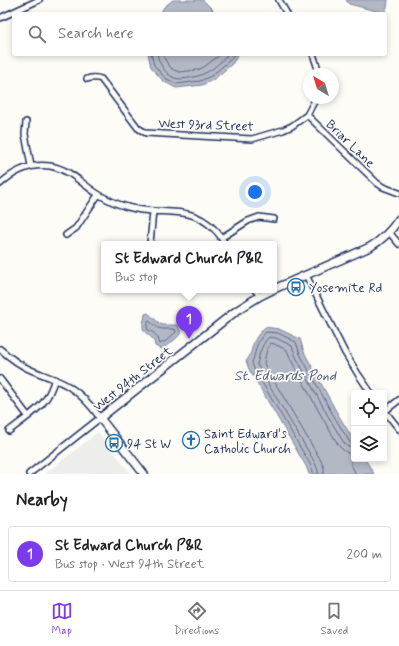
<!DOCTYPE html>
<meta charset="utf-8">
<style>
:root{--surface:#fff;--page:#f6f6f6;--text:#202124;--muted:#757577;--line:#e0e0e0;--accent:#7c3aed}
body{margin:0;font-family:Mynerve,sans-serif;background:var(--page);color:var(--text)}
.controls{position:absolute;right:12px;bottom:12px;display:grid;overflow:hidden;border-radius:4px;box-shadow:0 2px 6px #0003}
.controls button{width:36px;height:36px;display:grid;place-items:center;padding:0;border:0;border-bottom:1px solid var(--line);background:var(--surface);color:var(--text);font:20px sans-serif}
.compass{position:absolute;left:303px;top:68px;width:36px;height:36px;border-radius:50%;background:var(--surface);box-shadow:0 2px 6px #0003;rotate:322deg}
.you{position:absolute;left:255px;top:192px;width:14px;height:14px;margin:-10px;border:3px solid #fff;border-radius:50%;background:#1a73e8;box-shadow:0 0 0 6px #1a73e833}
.badge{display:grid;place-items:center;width:26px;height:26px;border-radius:50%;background:var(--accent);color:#fff;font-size:13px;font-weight:700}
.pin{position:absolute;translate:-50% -33px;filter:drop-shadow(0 1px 2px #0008)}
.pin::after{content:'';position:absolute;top:21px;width:14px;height:12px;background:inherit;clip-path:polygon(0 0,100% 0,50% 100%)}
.popup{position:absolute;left:101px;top:241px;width:176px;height:52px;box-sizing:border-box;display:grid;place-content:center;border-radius:4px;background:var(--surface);filter:drop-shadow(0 1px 3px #0005);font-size:13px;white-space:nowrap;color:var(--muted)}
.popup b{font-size:15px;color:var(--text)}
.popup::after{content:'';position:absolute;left:50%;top:100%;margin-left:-8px;border:8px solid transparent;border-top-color:var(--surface)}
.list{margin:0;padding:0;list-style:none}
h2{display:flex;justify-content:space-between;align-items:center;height:52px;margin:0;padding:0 16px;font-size:17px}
h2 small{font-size:13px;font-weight:400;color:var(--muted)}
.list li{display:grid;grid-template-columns:26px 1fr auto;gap:12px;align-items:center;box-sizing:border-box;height:56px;margin:0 8px 8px;padding:0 8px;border:1px solid var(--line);border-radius:4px}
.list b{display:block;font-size:15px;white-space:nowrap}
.list p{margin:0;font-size:13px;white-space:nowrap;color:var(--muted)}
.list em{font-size:13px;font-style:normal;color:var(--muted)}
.icon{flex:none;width:22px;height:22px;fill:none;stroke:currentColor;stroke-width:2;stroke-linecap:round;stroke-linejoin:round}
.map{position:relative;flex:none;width:399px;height:474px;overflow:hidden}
.search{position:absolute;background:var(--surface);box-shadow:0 2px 6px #0003;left:12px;right:12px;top:12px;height:44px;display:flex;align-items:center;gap:10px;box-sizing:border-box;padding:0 14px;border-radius:4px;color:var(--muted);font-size:15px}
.sheet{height:116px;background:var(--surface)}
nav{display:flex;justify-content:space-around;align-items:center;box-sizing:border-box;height:56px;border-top:1px solid var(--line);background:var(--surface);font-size:11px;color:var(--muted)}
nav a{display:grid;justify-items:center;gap:2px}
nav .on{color:var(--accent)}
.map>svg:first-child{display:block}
.built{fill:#edeeec}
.water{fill:#b3b8c5;stroke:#76819c}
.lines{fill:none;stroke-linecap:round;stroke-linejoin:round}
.shore{stroke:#586687;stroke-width:1}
.street-casing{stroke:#1b2f5e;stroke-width:8}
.secondary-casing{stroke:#1b2f5e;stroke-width:10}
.street{stroke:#fdfcf7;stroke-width:5}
.secondary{stroke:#fdfcf7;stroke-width:7}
.labels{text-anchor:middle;stroke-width:3.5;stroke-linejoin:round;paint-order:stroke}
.street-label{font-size:13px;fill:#1b2f5e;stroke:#fdfcf7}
.poi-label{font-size:13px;fill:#1b2f5e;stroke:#fdfcf7;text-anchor:start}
.water-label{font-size:14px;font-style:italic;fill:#49587d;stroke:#fdfcf7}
</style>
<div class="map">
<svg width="399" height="474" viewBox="0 0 399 474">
<rect width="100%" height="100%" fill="#fdfcf7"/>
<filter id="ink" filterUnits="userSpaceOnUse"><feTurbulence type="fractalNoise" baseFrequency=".025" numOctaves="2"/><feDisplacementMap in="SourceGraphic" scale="8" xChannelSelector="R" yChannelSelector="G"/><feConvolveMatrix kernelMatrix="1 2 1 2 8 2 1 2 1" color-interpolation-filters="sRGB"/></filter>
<g filter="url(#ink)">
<path class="built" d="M 98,432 L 131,474 L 45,474 Z"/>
<path class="water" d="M 173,0 L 203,0 L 217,14 L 160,14 L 164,7 Z
M 346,0 L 388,0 L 387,7 L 384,13 L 349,4 Z
M 148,54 L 239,54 L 232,64 L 213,80 L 202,85 L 176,88 L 163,81 L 151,67 Z
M 148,313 L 160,324 L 163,325 L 177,325 L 178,326 L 181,333 C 176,340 168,345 161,349 L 155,346 C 154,334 143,335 143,327 C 142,323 145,318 145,314 Z
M 265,327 L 279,329 L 300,339 L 304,352 L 336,411 L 354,441 L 354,459 L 365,459 L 374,474 L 309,474 L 306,466 L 259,386 C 256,381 253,376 250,371 C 248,368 248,365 246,361 C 252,356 251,347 255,340 C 257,335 262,331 265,327 Z"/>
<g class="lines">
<path class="shore" d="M 151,54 L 154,65 L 165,78 L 177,84 L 200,81 L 211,76 L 229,61 L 235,54
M 157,54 C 159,64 167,78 179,79 C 182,79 186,78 189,78 C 199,76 203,75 212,69 C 218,64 224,60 228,54
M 163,54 L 165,60 L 172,69 L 179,72 L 198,70 L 204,67 L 221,54
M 149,321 L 158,328 L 162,329 L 175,329 L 176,332 L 166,341 L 160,344 L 158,338 L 154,333 L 147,329 L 148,323 Z
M 313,474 L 313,471 L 310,464 L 263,384 C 259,377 253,369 252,362 C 255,357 255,349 258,343 C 260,339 263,335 266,332 L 278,333 L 296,342 L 300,354 L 332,413 L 349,441 L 351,443 L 354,443
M 318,474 L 318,470 L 314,461 L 267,382 L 261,370 L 257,365 C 259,355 261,345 269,337 L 276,338 L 292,346 L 296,357 L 328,416 L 344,443 L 348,447 L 354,448
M 324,474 L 324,468 L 320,459 L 264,364 C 265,357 266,349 271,343 L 274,344 L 287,350 L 291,360 L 323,419 L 339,446 L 343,450 L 351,455 L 351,465 L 356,474"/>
<g class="street-casing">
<path id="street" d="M 279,0 L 287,14
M 0,18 L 39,0
M 313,54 L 317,66 L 318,74
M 87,79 C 93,77 96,77 101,79 L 138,128 L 146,133 L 252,139 L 283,130 L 292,126 L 307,115
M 316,98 L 307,115 L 377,183 L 383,187 L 399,193
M 26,122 L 25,134 L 31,166
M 0,184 C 14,171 30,163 50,166 C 74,170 84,188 105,198 C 114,203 126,207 136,209 C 165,215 191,205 214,229 C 219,233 222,239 225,244
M 389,232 L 399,244
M 66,235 L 76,228 L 98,195
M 221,238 L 248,221 L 259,217 L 274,219
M 150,244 L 153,211
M 306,275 L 345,353 L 358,374 L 371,393
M 255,290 L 260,296
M 0,349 C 9,357 19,365 31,370 C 43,375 56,379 68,386 C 81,394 91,405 100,418 L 29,474
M 0,379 L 28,416
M 384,410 L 399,429
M 385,411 L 399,400
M 9,431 C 20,422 38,411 45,400 C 50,394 52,386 55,379"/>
</g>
<g class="secondary-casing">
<path id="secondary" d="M 274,289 L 370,247 C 382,240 391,231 399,219
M 144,474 L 100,418 L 236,311 L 260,296 L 272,290"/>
</g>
<use href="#street" class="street"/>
<use href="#secondary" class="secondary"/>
</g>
</g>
<defs>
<g id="bus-ring" transform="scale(0.9)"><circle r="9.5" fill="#fdfcf7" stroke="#1f6fb2" stroke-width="1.5"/><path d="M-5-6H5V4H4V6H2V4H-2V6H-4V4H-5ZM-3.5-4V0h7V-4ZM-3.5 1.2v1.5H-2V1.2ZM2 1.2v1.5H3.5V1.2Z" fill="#1f6fb2"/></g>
<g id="church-ring" transform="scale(0.9)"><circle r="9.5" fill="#fdfcf7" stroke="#1f6fb2" stroke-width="1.5"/><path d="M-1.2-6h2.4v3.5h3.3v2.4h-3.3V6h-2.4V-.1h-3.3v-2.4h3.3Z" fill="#1f6fb2"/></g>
</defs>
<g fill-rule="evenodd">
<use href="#bus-ring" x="296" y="287"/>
<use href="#church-ring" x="191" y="440"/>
<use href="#bus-ring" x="114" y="443"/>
</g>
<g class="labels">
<g class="street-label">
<text transform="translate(206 124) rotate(2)" y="5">West 93rd Street</text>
<text transform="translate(351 143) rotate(44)" y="5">Briar Lane</text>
<text transform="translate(132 378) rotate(-38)" y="5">West 94th Street</text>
</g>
<g class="poi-label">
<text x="309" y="292">Yosemite Rd</text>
<text x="204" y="438">Saint Edward's<tspan x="204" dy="15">Catholic Church</tspan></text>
<text x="127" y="448">94 St W</text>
</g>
<g class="water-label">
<text x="285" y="380">St. Edwards Pond</text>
</g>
</g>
</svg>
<div class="controls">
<button><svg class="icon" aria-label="locate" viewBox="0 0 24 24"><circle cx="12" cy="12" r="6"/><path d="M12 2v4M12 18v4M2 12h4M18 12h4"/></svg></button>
<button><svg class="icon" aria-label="layers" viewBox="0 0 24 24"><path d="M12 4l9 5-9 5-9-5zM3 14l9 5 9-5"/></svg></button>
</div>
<svg class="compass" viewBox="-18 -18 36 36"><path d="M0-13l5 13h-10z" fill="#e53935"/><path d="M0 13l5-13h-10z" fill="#757577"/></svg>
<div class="you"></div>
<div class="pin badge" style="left:189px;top:339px">1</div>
<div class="popup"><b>St Edward Church P&amp;R</b>Bus stop</div>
<div class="search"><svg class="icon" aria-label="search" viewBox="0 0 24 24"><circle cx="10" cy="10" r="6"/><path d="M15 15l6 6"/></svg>Search here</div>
</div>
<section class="sheet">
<h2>Nearby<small></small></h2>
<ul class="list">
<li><span class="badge">1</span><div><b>St Edward Church P&amp;R</b><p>Bus stop · West 94th Street</p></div><em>200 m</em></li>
</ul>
</section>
<nav>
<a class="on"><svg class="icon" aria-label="map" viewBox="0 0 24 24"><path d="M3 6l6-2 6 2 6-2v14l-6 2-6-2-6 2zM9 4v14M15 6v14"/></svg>Map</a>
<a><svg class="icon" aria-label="directions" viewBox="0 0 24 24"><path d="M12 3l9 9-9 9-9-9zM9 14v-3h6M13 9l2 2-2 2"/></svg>Directions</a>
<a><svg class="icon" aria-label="saved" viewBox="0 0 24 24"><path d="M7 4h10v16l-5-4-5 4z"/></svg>Saved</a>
</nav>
